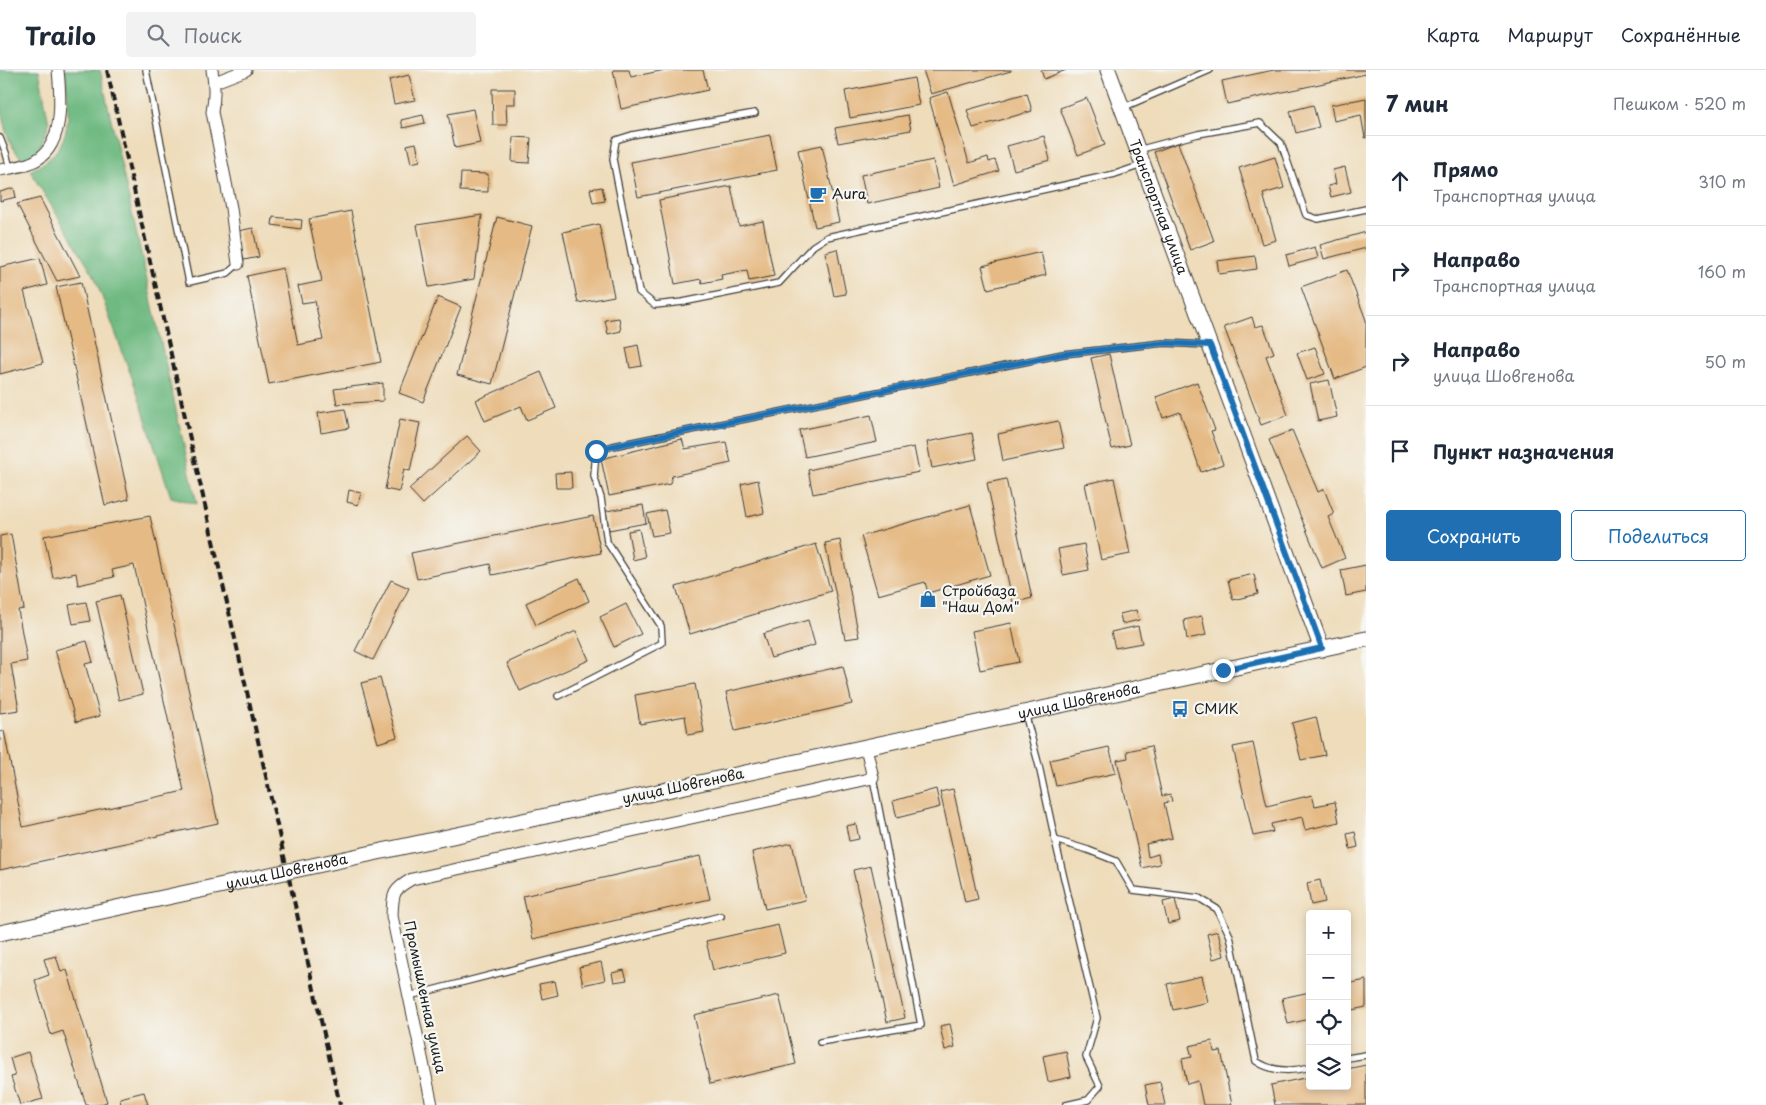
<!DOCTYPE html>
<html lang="ru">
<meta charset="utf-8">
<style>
:root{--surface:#fff;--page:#f2f2f3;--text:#1f2937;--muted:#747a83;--line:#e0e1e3;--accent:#1f6fb2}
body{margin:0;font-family:"Playpen Sans",sans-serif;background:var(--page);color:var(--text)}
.controls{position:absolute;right:15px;bottom:15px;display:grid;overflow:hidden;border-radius:5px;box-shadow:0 2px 8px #0003}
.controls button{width:45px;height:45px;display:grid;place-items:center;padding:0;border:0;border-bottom:1px solid var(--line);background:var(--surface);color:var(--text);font:25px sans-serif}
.stop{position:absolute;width:15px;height:15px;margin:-11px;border:4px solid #1f6fb2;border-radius:50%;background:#fff}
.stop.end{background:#1f6fb2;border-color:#fff;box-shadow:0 1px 5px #0008}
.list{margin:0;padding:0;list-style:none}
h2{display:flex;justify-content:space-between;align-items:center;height:65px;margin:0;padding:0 20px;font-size:21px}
h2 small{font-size:16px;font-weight:400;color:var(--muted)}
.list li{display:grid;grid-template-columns:32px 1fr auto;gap:15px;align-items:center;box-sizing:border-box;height:90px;padding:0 20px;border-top:1px solid var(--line)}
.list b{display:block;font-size:19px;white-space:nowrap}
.list p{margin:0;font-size:16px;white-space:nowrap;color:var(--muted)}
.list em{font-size:16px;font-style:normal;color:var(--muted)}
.actions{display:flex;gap:10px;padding:15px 20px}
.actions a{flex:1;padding:11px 0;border:1px solid var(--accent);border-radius:5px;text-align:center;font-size:18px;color:var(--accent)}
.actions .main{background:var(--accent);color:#fff}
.icon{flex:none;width:28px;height:28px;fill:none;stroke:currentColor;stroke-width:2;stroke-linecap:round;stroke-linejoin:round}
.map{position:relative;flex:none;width:1366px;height:1035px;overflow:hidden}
header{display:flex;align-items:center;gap:30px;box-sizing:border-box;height:70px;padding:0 25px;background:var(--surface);border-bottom:1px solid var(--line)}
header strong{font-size:24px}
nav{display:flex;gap:28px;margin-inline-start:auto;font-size:18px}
.search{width:350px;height:45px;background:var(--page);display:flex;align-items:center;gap:12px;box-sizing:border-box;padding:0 18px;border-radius:5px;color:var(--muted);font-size:19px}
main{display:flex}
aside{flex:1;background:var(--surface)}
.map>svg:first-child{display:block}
.forest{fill:#6fba82;stroke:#466b4f}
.building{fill:#e5ba84}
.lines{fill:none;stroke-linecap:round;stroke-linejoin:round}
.service-casing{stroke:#3c3934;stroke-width:8}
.minor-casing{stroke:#3c3934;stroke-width:13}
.tertiary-casing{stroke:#3c3934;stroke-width:17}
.service{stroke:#fff;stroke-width:5.5}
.minor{stroke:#fff;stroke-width:11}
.tertiary{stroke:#fff;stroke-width:15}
.rail{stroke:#1c1c1c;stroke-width:4;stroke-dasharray:8 4;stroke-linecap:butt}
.tertiary-bridge-casing{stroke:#3c3934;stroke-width:17;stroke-linecap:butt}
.tertiary-bridge{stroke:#fff;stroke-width:15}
.route{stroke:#1f6fb2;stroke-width:6}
.labels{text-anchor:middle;stroke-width:4.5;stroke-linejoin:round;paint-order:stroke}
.poi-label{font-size:14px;fill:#1c1c1c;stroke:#f6f6f2;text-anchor:start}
.street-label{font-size:14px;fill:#1c1c1c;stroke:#f6f6f2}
</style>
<header>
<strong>Trailo</strong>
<div class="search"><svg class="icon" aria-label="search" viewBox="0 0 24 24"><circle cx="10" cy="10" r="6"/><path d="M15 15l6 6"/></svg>Поиск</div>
<nav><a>Карта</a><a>Маршрут</a><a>Сохранённые</a></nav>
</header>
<main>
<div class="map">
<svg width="1366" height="1035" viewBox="0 0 1366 1035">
<rect width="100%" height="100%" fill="#f6f6f2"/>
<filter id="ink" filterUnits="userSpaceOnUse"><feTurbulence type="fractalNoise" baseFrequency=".02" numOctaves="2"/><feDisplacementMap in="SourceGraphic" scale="10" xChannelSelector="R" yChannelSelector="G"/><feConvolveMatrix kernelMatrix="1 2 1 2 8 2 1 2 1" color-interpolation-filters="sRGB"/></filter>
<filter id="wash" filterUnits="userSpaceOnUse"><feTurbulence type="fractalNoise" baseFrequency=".0096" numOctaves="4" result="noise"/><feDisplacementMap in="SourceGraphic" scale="20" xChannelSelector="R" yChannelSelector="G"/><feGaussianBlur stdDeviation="1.12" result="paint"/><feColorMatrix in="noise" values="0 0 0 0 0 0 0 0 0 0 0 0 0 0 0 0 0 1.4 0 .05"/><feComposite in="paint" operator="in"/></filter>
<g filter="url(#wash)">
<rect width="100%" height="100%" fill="#eedcba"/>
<path class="forest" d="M 0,0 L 39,0 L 49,54 L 40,76 L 34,86 L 23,90 C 0,67 0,33 0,0 Z
M 65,0 L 100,0 L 197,434 L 171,427 L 135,316 L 94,205 L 30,101 C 37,97 45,93 50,88 C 75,64 68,31 65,0 Z"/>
<g id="blocks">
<path class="building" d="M 613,0 L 629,0 L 631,7 L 665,0 L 703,0 L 708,20 L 621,39 Z
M 923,0 L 1011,0 L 1011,1 L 931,24 Z
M 1041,0 L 1066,0 L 1044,9 Z
M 1274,0 L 1366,0 L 1366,4 L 1227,34 L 1222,11 Z
M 409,5 L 415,30 L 394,34 L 389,10 Z
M 914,8 L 919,35 L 850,48 L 845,21 Z
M 492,19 L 515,19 L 515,34 L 506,34 L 507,55 L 493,55 Z
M 948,22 L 969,93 L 988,87 L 989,92 L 995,90 L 999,101 L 954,115 L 929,28 Z
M 1027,23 L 1032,41 L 973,58 L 967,40 Z
M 1087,28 L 1105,75 L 1078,85 L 1060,38 Z
M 1366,28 L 1366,68 L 1365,68 L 1361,45 L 1334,51 L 1331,35 Z
M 1313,35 L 1319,57 L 1296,63 L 1290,41 Z
M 473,39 L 480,73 L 455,78 L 448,44 Z
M 423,45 L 425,53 L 403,58 L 401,50 Z
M 908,45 L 911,60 L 838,73 L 835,58 Z
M 770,65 L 777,100 L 638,127 L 631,92 Z
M 1044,66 L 1050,90 L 1014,100 L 1007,76 Z
M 513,67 L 531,68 L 529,93 L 512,92 Z
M 416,73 L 420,91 L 411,93 L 407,75 Z
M 1178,73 L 1214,171 L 1190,180 L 1154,82 Z
M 822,75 L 839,152 L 815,157 L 798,80 Z
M 1275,87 L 1284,118 L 1263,124 L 1276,170 L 1262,174 L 1239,98 Z
M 933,90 L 939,118 L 867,134 L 861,105 Z
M 1345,97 L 1351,122 L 1331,127 L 1328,116 L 1336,114 L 1333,100 Z
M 461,103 L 488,104 L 488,122 L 460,121 Z
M 731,116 L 739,156 L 763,151 L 774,206 L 749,211 L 747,200 L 721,205 L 722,209 L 702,213 L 701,209 L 675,214 L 659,130 Z
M 602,117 L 605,131 L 593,133 L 590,119 Z
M 14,118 L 16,127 L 0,131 L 0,122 Z
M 40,128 L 80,206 L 57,211 L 17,134 Z
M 351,141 L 381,292 L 269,314 L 247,206 L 283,198 L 298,275 L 323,270 L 315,231 L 302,233 L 298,216 L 322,211 L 309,149 Z
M 482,145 L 474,209 L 429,217 L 417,155 Z
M 273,147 L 302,150 L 301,159 L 272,155 Z
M 497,147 L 532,156 L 492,314 L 457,305 Z
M 599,154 L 614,226 L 578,233 L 563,162 Z
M 253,158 L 259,187 L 244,190 L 238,161 Z
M 1366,162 L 1366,178 L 1324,189 L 1320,175 Z
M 1315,177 L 1318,188 L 1289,196 L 1286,185 Z
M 837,179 L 846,224 L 834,226 L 825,182 Z
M 1041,182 L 1046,205 L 988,219 L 982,196 Z
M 1255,186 L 1257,199 L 1219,204 L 1217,191 Z
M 40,188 L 47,215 L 24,221 L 43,293 L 0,304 L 0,197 Z
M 1347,200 L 1366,250 L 1366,297 L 1335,309 L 1301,217 Z
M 81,212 L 129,429 L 105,435 L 56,217 Z
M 438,227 L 461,237 L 423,332 L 399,323 Z
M 1252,247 L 1255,257 L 1263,255 L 1274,283 L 1266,286 L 1288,345 L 1261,355 L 1224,257 Z
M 619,248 L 621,261 L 608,264 L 605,250 Z
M 638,275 L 642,296 L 630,298 L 626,278 Z
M 1315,277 L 1325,304 L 1307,310 L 1297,283 Z
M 1109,284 L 1130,375 L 1112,379 L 1091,288 Z
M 541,302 L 556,338 L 527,350 L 521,336 L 485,351 L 476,330 Z
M 1329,310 L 1337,347 L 1318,351 L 1310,314 Z
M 1197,312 L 1215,360 L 1211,361 L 1223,394 L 1201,402 L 1180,342 L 1163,348 L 1156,327 Z
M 383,313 L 383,331 L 337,334 L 334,319 Z
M 345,339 L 349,358 L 321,363 L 318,343 Z
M 871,345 L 877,372 L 805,387 L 799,360 Z
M 400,349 L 420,353 L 410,401 L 404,399 L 399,422 L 385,419 Z
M 1058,351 L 1064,378 L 1003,391 L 998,364 Z
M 1292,360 L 1318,422 L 1324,419 L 1334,444 L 1328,447 L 1345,488 L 1322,498 L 1269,370 Z
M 972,363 L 977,389 L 932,398 L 927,372 Z
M 467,366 L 481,381 L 423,434 L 409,419 Z
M 682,369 L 685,379 L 726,372 L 731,393 L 672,406 L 670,414 L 609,426 L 601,389 Z
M 914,377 L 919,402 L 813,424 L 808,400 Z
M 571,402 L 572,418 L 556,418 L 555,403 Z
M 1114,408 L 1130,484 L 1101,490 L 1085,414 Z
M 1006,409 L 1032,528 L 1013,533 L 987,413 Z
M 758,410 L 764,443 L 747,447 L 741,414 Z
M 349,420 L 361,423 L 358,435 L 347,432 Z
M 643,435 L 646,453 L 609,460 L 606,441 Z
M 970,435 L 990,505 L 928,523 L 925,512 L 878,525 L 861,466 Z
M 665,440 L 670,463 L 652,466 L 647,444 Z
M 150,446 L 218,753 L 0,800 L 0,662 L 4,661 L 23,757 L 184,721 L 134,495 L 112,500 L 114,507 L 78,515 L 76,503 L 53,508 L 44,466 Z
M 593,446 L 601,483 L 492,505 L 490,494 L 417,509 L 411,483 Z
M 639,459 L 645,487 L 633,490 L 628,461 Z
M 11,464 L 24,539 L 18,540 L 27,591 L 11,594 L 19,640 L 0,643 L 0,466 Z
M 840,470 L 859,567 L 845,569 L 825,473 Z
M 816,474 L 831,521 L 690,564 L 676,517 Z
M 1084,474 L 1089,500 L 1063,505 L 1058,479 Z
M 1366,495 L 1366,522 L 1346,526 L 1341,500 Z
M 1254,504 L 1258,524 L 1233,530 L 1228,510 Z
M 579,508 L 589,531 L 536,555 L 526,533 Z
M 391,510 L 409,518 L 373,590 L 355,581 Z
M 120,525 L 143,624 L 119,630 L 96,531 Z
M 86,532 L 90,551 L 73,554 L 69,535 Z
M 626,534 L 641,564 L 614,577 L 600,547 Z
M 1136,540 L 1139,550 L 1122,554 L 1120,544 Z
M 1202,546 L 1206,565 L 1187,569 L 1184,550 Z
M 808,550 L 815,575 L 771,588 L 763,564 Z
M 1011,553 L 1019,592 L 980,600 L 972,561 Z
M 1138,556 L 1142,573 L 1115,578 L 1111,562 Z
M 576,561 L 589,590 L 520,621 L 507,593 Z
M 87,571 L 93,592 L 85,594 L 100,646 L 76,652 L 55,580 Z
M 843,596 L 852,634 L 735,661 L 726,622 Z
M 380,608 L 397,667 L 378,673 L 361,613 Z
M 695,614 L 704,662 L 688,665 L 685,646 L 640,654 L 635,625 Z
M 1316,647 L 1325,685 L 1301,690 L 1292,653 Z
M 1253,673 L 1267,736 L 1312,725 L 1315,736 L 1335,732 L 1339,752 L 1305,760 L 1302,747 L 1271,754 L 1273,762 L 1253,766 L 1233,677 Z
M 1151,676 L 1162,726 L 1170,724 L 1172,731 L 1164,733 L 1172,768 L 1146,774 L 1148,787 L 1158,784 L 1160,794 L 1142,798 L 1117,690 L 1128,688 L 1127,681 Z
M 1109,677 L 1116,703 L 1056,716 L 1050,690 Z
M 936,719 L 940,737 L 897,748 L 893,731 Z
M 953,719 L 978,829 L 965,832 L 940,722 Z
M 856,754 L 859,769 L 849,771 L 846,756 Z
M 1355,762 L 1358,777 L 1350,779 L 1347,764 Z
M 792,773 L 805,830 L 765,839 L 752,782 Z
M 700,786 L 710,829 L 533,869 L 523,826 Z
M 871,796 L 905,948 L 887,952 L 853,800 Z
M 1320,810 L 1325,832 L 1311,835 L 1307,813 Z
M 1175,829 L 1180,851 L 1168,854 L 1163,832 Z
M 778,855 L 785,883 L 713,900 L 706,871 Z
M 1218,861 L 1224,886 L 1213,889 L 1207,864 Z
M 56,886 L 61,902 L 67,900 L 107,1032 L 98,1035 L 86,1035 L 63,961 L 51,965 L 35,910 L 49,905 L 44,889 Z
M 601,892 L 605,910 L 583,915 L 579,897 Z
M 624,900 L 627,910 L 614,912 L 612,903 Z
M 1202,906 L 1208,932 L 1173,940 L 1167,914 Z
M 1366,910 L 1366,937 L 1347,941 L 1347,914 Z
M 555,911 L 558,925 L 542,929 L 539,914 Z
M 1310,922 L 1310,949 L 1288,954 L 1282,928 Z
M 779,925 L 796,994 L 710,1014 L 694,945 Z
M 950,954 L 955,977 L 945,980 L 940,956 Z
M 1212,971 L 1214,982 L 1221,981 L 1232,1035 L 1203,1035 L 1198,1011 L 1187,1014 L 1182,989 L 1192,987 L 1189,976 Z
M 1066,981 L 1071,1007 L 1048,1012 L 1043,986 Z
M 28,982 L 43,1029 L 20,1035 L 11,1007 L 15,1006 L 10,988 Z
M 1366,995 L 1366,1035 L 1275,1035 L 1271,1015 L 1310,1007 L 1310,1016 L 1347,1016 L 1347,999 Z
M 1160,1012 L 1165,1035 L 1149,1035 L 1145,1015 Z
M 144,1022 L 148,1035 L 121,1035 L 120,1028 Z"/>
</g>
</g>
<g filter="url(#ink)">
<use href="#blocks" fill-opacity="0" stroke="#3c3934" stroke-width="1"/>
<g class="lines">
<g class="service-casing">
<path id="service" d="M 146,0 L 189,212 L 228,203 L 238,194
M 1122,38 L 1210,0
M 755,43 L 632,65 L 616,70 L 613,89 L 639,222 L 655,235 L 683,232 L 779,213 L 813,176 L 827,167 L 1115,104 L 1142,95
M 0,68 L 6,83 L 10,98
M 1138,80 L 1198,64 L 1260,53 L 1281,73 L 1306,145 L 1318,149 L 1366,139
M 558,626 L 662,573 L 661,556 L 607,472 L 601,428 L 594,406 L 596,381 L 613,376 L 1063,284 L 1164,273 L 1208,275
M 1025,643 L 1039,696 L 1055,770 L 1088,780 L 1116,791 L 1133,820 L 1199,828 L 1217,839 L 1230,866 L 1256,991 C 1272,1002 1291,1002 1310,997
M 1055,770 L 1097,948 L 1086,987 L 1100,1016 L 1088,1030 L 1066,1035
M 409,926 L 721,846
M 820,972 L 921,955 L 873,708
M 1347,988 L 1366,985"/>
</g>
<g class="minor-casing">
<path id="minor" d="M 212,0 C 215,15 215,27 212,42 L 231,138 L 238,194
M 215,12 L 246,0
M 0,100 C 10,98 21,97 30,93 C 65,80 61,30 58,0
M 432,1035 L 392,846 C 393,824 392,820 412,809 L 873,708 L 866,677"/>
</g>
<g class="tertiary-casing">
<g id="tertiary">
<path id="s1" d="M 1108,0 L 1322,579"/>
<path id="s2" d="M 630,728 L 1366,569"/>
<path d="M 0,863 L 46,853"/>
</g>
</g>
<use href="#service" class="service"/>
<use href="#minor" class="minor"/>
<use href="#tertiary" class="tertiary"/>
<path class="rail" d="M 107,0 L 340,1035"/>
<g class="tertiary-bridge-casing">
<g id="tertiary-bridge">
<path id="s3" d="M 46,853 L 630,728"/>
</g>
</g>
<use href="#tertiary-bridge" class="tertiary-bridge"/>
</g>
</g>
<g class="lines" filter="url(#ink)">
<path class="route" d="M 596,381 L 613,376 L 1063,284 L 1164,273 L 1210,275 L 1322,578 L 1223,600"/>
</g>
<defs>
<g id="cafe-bare" transform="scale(1.35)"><path d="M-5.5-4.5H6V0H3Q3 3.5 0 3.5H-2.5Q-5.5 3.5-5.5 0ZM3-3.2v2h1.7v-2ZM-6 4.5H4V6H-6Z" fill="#1f6fb2" stroke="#f6f6f2" stroke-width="2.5" paint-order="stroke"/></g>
<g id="shop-bare" transform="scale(1.35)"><path d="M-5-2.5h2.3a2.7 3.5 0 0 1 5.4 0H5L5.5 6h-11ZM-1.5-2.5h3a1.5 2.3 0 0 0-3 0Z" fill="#1f6fb2" stroke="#f6f6f2" stroke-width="2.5" paint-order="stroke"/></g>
<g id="bus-bare" transform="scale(1.35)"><path d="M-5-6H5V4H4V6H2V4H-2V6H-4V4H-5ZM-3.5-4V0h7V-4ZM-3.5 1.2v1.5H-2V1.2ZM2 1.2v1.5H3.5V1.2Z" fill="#1f6fb2" stroke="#f6f6f2" stroke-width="2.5" paint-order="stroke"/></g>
</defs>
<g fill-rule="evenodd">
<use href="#cafe-bare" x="818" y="124"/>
<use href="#shop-bare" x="928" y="529"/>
<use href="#bus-bare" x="1180" y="639"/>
</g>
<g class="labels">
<g class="poi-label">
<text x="832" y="129">Aura</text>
<text x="942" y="526">Стройбаза<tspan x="942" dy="16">"Наш Дом"</tspan></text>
<text x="1194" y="644">СМИК</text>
</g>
<g class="street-label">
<text dy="5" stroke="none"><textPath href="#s1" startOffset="146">Транспортная улица</textPath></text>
<text dy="5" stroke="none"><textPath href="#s2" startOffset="459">улица Шовгенова</textPath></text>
<text transform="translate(683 716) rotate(-12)" y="5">улица Шовгенова</text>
<text dy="5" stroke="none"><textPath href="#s3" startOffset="246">улица Шовгенова</textPath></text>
<text transform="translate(425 927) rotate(78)" y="5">Промышленная улица</text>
</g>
</g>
</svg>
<div class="controls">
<button>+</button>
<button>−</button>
<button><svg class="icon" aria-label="locate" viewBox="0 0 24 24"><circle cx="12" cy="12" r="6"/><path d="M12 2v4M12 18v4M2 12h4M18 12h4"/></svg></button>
<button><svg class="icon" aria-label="layers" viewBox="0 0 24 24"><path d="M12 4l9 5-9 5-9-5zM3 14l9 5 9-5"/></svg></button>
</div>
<div class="stop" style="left:596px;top:381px"></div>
<div class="stop end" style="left:1223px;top:600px"></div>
</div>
<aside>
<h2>7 мин<small>Пешком · 520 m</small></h2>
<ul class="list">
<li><svg class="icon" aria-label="ahead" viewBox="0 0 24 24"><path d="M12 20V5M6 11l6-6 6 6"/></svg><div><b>Прямо</b><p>Транспортная улица</p></div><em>310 m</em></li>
<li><svg class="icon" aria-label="right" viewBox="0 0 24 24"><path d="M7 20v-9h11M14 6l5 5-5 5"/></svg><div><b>Направо</b><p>Транспортная улица</p></div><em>160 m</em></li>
<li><svg class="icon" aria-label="right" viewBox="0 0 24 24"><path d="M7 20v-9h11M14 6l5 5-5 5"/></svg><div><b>Направо</b><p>улица Шовгенова</p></div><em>50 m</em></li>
<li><svg class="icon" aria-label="arrive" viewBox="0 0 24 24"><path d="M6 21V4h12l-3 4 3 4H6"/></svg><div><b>Пункт назначения</b></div></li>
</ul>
<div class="actions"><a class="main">Сохранить</a><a>Поделиться</a></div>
</aside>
</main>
